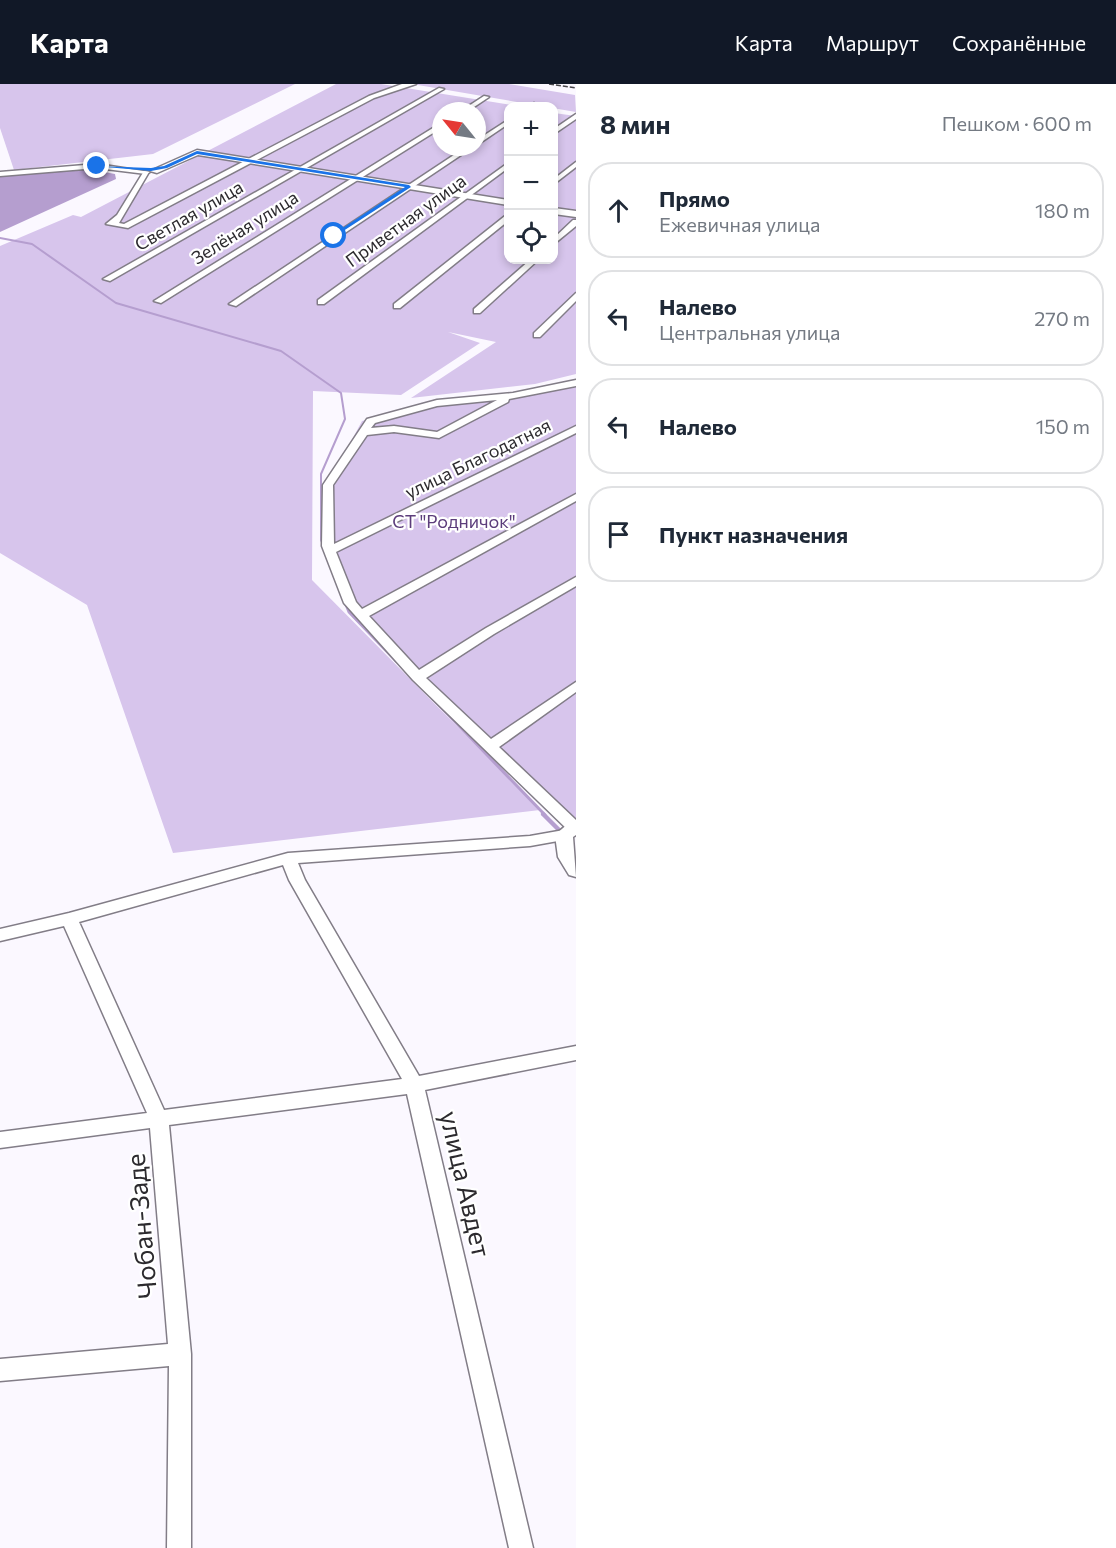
<!DOCTYPE html>
<html lang="ru">
<meta charset="utf-8">
<style>
:root{--surface:#fff;--page:#f2f2f3;--text:#1f2937;--muted:#747a83;--line:#e0e1e3;--accent:#111827}
body{margin:0;font-family:Commissioner,sans-serif;background:var(--page);color:var(--text)}
.controls{position:absolute;right:18px;top:18px;display:grid;overflow:hidden;border-radius:12px;box-shadow:0 3px 9px #0003}
.controls button{width:54px;height:54px;display:grid;place-items:center;padding:0;border:0;border-bottom:2px solid var(--line);background:var(--surface);color:var(--text);font:30px sans-serif}
.compass{position:absolute;left:432px;top:18px;width:54px;height:54px;border-radius:50%;background:var(--surface);box-shadow:0 3px 9px #0003;rotate:300deg}
.stop{position:absolute;width:18px;height:18px;margin:-14px;border:4px solid #1a73e8;border-radius:50%;background:#fff}
.stop.end{background:#1a73e8;border-color:#fff;box-shadow:0 2px 6px #0008}
.list{margin:0;padding:0;list-style:none}
h2{display:flex;justify-content:space-between;align-items:center;height:78px;margin:0;padding:0 24px;font-size:26px}
h2 small{font-size:20px;font-weight:400;color:var(--muted)}
.list li{display:grid;grid-template-columns:39px 1fr auto;gap:18px;align-items:center;box-sizing:border-box;height:96px;margin:0 12px 12px;padding:0 12px;border:2px solid var(--line);border-radius:24px}
.list b{display:block;font-size:22px;white-space:nowrap}
.list p{margin:0;font-size:20px;white-space:nowrap;color:var(--muted)}
.list em{font-size:20px;font-style:normal;color:var(--muted)}
.icon{flex:none;width:33px;height:33px;fill:none;stroke:currentColor;stroke-width:2;stroke-linecap:round;stroke-linejoin:round}
.map{position:relative;flex:none;width:576px;height:1464px;overflow:hidden}
header{display:flex;align-items:center;gap:36px;box-sizing:border-box;height:84px;padding:0 30px;background:var(--accent);color:#fff}
header strong{font-size:28px}
nav{display:flex;gap:33px;margin-inline-start:auto;font-size:21px}
main{display:flex}
aside{flex:1;background:var(--surface)}
.map>svg:first-child{display:block}
.green{fill:#d7c5ec;fill-rule:evenodd}
.water{fill:#b59ecf}
.lines{fill:none;stroke-linecap:round;stroke-linejoin:round}
.stream-far2{stroke:#b59ecf;stroke-width:2}
.stream-far1{stroke:#b59ecf;stroke-width:3}
.stream{stroke:#b59ecf;stroke-width:4.5}
.minor-casing{stroke:#827d87;stroke-width:3}
.tertiary-casing{stroke:#827d87;stroke-width:3}
.minor{fill:#fff;fill-rule:evenodd}
.tertiary{fill:#fff;fill-rule:evenodd}
.rail{stroke:#474549;stroke-width:1.5;stroke-dasharray:5 2;stroke-linecap:butt}
.route{fill:#1a73e8}
.labels{text-anchor:middle;stroke-width:4.5;stroke-linejoin:round;paint-order:stroke}
.far-street-label{font-size:18px;fill:#2c2a2e;stroke:#fff}
.far-park-label{font-size:18px;fill:#5c3d7b;stroke:#fff}
.near-street-label{font-size:26px;fill:#2c2a2e;stroke:#fff}
</style>
<header>
<strong>Карта</strong>
<nav><a>Карта</a><a>Маршрут</a><a>Сохранённые</a></nav>
</header>
<main>
<div class="map">
<svg width="576" height="1464" viewBox="0 0 576 1464">
<rect width="100%" height="100%" fill="#fbf8ff"/>
<path class="green" d="M 0,0 L 295,0 L 153,70 L 14,86 L 0,44 Z
M 336,0 L 381,0 L 517,22 L 508,22 L 508,176 L 554,176 L 554,29 L 576,32 L 576,290 L 535,300 L 411,314 L 496,258 L 448,248 L 480,259 L 401,311 L 313,307 L 312,496 L 540,726 L 173,769 L 87,521 L 0,469 L 0,162 L 73,131 L 81,133 ZM 441,27 L 477,27 L 477,63 L 441,63 Z
M 412,0 L 509,0 L 575,11 L 576,28 Z
M 576,297 L 576,738 L 493,660 L 358,523 L 330,455 L 326,404 L 362,337 L 438,317 L 521,309 Z"/>
<path class="water" d="M 88,85 L 115,90 L 116,95 L 0,148 L 0,92 Z"/>
<g class="lines">
<path class="stream-far2" d="M 0,154 L 32,160 L 116,219 L 281,267 L 341,309 L 345,335 L 321,390 L 321,456 L 324,463"/>
<path class="stream-far1" d="M 345,518 L 349,528 L 396,577
M 433,615 L 545,731"/>
<path class="stream" d="M 543,730 L 563,750"/>
<g class="minor-casing">
<path id="minor" d="M 402,0 L 416,0 L 374,14 L 128,144 L 106,140 L 117,131 L 144,87 L 149,88 L 119,139 L 124,140 L 369,12 Z
M 439,4 L 444,5 L 110,197 L 103,195 Z
M 484,12 L 489,13 L 468,27 L 461,27 Z
M 534,19 L 536,22 L 529,22 Z
M 576,30 L 576,35 L 554,50 L 554,45 Z
M 508,36 L 508,40 L 477,61 L 477,56 Z
M 441,39 L 441,44 L 161,219 L 154,217 Z
M 466,63 L 473,63 L 236,222 L 229,220 Z
M 576,78 L 576,83 L 554,100 L 554,95 Z
M 508,79 L 508,84 L 324,220 L 318,220 L 318,216 Z
M 505,132 L 508,132 L 508,137 L 400,224 L 394,224 L 394,220 Z
M 573,136 L 576,136 L 576,142 L 554,160 L 554,154 Z
M 530,176 L 538,176 L 480,229 L 474,229 L 474,225 Z
M 576,209 L 576,217 L 540,253 L 534,253 L 534,249 Z
M 576,296 L 576,302 L 509,315 L 508,318 L 439,354 L 394,348 L 367,351 L 333,401 L 334,460 L 576,342 L 576,349 L 336,468 L 356,518 L 362,525 L 576,410 L 576,417 L 369,532 L 419,586 L 486,544 L 576,493 L 576,502 L 494,550 L 426,594 L 491,655 L 576,598 L 576,608 L 499,663 L 576,736 L 576,749 L 569,747 L 572,751 L 569,755 L 530,762 L 298,779 L 305,796 L 419,992 L 576,962 L 576,976 L 425,1006 L 533,1464 L 509,1464 L 407,1010 L 169,1041 L 191,1270 L 191,1464 L 167,1464 L 169,1282 L 0,1297 L 0,1275 L 168,1260 L 150,1044 L 0,1064 L 0,1048 L 147,1029 L 64,842 L 0,857 L 0,845 L 69,829 L 288,769 L 530,752 L 564,746 L 569,747 L 413,596 L 344,519 L 322,462 L 323,401 L 367,335 L 437,316 L 513,309 ZM 497,316 L 437,348 L 394,342 L 371,344 L 375,339 L 437,322 ZM 283,781 L 289,796 L 402,995 L 164,1026 L 79,838 Z"/>
</g>
<g class="tertiary-casing">
<path id="tertiary" d="M 197,66 L 508,116 L 508,121 L 198,71 L 157,89 L 150,87 Z
M 97,80 L 150,88 L 146,90 L 97,84 L 0,92 L 0,88 Z
M 554,124 L 576,127 L 576,133 L 554,130 Z
M 576,736 L 576,751 L 573,753 L 576,793 L 569,791 L 558,773 L 555,751 L 570,738 Z"/>
</g>
<use href="#minor" class="minor"/>
<use href="#tertiary" class="tertiary"/>
<path class="rail" d="M 549,0 L 576,4"/>
</g>
<path class="route" d="M 197,67 L 409,101 L 411,103 L 334,153 L 332,151 L 405,103 L 197,70 L 167,84 L 151,87 L 94,82 L 151,84 L 164,82 Z"/>
<g class="labels">
<g class="far-street-label">
<text transform="translate(189 132) rotate(-30)" y="6">Светлая улица</text>
<text transform="translate(406 137) rotate(-36)" y="6">Приветная улица</text>
<text transform="translate(245 144) rotate(-32)" y="6">Зелёная улица</text>
<text transform="translate(478 375) rotate(-26)" y="6">улица Благодатная</text>
</g>
<g class="far-park-label">
<text x="454" y="444">СТ "Родничок"</text>
</g>
<g class="near-street-label">
<text transform="translate(465 1100) rotate(77)" y="9">улица Авдет</text>
<text transform="translate(142 1142) rotate(-95)" y="9">Чобан-Заде</text>
</g>
</g>
</svg>
<div class="controls">
<button>+</button>
<button>−</button>
<button><svg class="icon" aria-label="locate" viewBox="0 0 24 24"><circle cx="12" cy="12" r="6"/><path d="M12 2v4M12 18v4M2 12h4M18 12h4"/></svg></button>
</div>
<svg class="compass" viewBox="-18 -18 36 36"><path d="M0-13l5 13h-10z" fill="#e53935"/><path d="M0 13l5-13h-10z" fill="#747a83"/></svg>
<div class="stop" style="left:334px;top:152px"></div>
<div class="stop end" style="left:97px;top:82px"></div>
</div>
<aside>
<h2>8 мин<small>Пешком · 600 m</small></h2>
<ul class="list">
<li><svg class="icon" aria-label="ahead" viewBox="0 0 24 24"><path d="M12 20V5M6 11l6-6 6 6"/></svg><div><b>Прямо</b><p>Ежевичная улица</p></div><em>180 m</em></li>
<li><svg class="icon" aria-label="left" viewBox="0 0 24 24"><path d="M17 20v-9H6M10 6l-5 5 5 5"/></svg><div><b>Налево</b><p>Центральная улица</p></div><em>270 m</em></li>
<li><svg class="icon" aria-label="left" viewBox="0 0 24 24"><path d="M17 20v-9H6M10 6l-5 5 5 5"/></svg><div><b>Налево</b></div><em>150 m</em></li>
<li><svg class="icon" aria-label="arrive" viewBox="0 0 24 24"><path d="M6 21V4h12l-3 4 3 4H6"/></svg><div><b>Пункт назначения</b></div></li>
</ul>
</aside>
</main>
